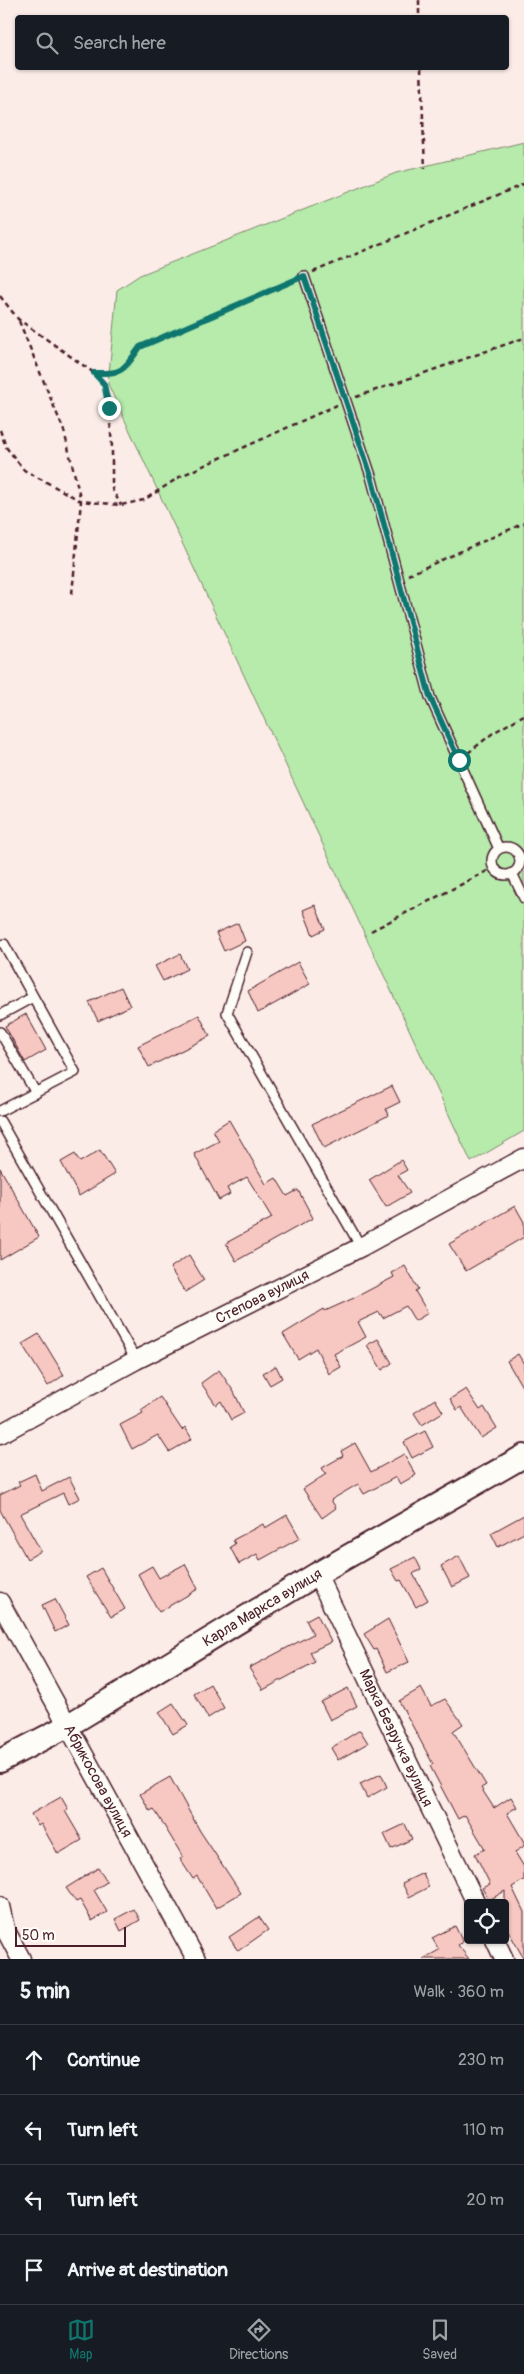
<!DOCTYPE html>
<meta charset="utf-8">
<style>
:root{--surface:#171b24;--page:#242831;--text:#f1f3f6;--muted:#9ea1a6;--line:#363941;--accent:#0f766e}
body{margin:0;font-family:Pangolin,sans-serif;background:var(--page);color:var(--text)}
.controls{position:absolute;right:15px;bottom:15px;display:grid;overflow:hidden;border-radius:5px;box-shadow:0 1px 4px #0004}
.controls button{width:45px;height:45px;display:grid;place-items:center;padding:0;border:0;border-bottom:1px solid var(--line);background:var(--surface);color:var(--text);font:25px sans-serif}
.scale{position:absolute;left:15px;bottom:12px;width:111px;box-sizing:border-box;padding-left:5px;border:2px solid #4a1f2b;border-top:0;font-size:14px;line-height:18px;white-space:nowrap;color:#4a1f2b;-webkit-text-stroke:4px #fdfcf7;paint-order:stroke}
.stop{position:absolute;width:15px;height:15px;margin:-11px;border:4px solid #0f766e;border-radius:50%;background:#fff}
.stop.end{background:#0f766e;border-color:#fff;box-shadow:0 1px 5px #0008}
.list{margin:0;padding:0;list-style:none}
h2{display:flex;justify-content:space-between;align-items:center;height:65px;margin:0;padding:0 20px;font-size:21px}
h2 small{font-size:16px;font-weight:400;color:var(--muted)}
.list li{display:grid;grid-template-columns:32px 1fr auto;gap:15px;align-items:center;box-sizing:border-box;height:70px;padding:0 20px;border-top:1px solid var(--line)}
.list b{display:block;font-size:19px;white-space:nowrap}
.list em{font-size:16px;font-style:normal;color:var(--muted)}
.icon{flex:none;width:28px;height:28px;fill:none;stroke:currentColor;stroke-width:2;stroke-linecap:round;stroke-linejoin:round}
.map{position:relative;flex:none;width:524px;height:1959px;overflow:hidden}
.search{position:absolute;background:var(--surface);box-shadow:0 1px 4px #0004;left:15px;right:15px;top:15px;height:55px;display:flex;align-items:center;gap:12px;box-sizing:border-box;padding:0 18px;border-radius:5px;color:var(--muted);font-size:19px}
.sheet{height:345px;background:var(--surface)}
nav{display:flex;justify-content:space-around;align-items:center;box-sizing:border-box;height:70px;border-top:1px solid var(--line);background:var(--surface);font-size:14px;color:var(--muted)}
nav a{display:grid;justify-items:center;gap:2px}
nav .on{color:var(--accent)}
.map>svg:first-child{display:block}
.green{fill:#b6ebac;stroke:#80856c}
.building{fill:#f7c7c1;stroke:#4a1f2b}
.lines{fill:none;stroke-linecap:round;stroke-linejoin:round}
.service-casing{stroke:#4a1f2b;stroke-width:12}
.minor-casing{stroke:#4a1f2b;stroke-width:21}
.tertiary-casing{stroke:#4a1f2b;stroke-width:26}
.path{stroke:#4a1f2b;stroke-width:2.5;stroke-dasharray:5 4;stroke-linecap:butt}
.service{stroke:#fdfcf7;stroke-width:9}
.minor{stroke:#fdfcf7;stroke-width:18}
.tertiary{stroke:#fdfcf7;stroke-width:22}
.route{stroke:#0f766e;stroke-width:6}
.labels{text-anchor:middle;stroke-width:4;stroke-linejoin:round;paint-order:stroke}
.street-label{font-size:15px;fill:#4a1f2b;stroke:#fdfcf7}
</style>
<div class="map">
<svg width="524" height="1959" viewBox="0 0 524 1959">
<rect width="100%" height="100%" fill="#fbece7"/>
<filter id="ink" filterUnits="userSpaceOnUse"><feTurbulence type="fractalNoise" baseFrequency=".02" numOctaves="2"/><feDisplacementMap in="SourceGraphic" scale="10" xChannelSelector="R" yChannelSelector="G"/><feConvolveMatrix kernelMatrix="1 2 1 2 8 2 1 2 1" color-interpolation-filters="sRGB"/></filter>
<g filter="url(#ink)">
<path class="green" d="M 524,142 L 524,1131 L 471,1162 L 108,384 L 117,290 L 140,275 L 396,173 Z"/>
<path class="building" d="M 315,905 L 325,929 L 313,935 L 303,910 Z
M 238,923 L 245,941 L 224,951 L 216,933 Z
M 180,954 L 187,969 L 163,981 L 155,966 Z
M 298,962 L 310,984 L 258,1013 L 248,991 Z
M 121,987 L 130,1006 L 98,1021 L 89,1002 Z
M 26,1014 L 46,1050 L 25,1062 L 5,1026 Z
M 199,1015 L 210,1036 L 149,1067 L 138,1046 Z
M 392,1086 L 400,1102 L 386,1109 L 389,1115 L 324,1148 L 312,1124 Z
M 229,1120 L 266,1184 L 276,1178 L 287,1196 L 298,1190 L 313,1218 L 236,1261 L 226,1243 L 272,1218 L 247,1177 L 227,1188 L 230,1194 L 219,1200 L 194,1154 L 219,1141 L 213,1130 Z
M 100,1150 L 115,1174 L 79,1196 L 61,1162 L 75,1154 L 80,1162 Z
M 401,1160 L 407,1170 L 398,1175 L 410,1193 L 386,1207 L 369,1180 Z
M 0,1168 L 39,1237 L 0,1260 Z
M 515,1206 L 524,1222 L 524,1237 L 466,1271 L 449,1244 Z
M 189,1255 L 204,1280 L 185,1292 L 170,1268 Z
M 405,1266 L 418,1289 L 415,1291 L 428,1313 L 415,1321 L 406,1306 L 383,1318 L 379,1312 L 358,1322 L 366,1337 L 334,1354 L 341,1367 L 329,1374 L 316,1348 L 298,1359 L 283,1334 L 324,1309 L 325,1311 L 354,1298 L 394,1277 L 392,1273 Z
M 39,1334 L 64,1375 L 48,1386 L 22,1344 Z
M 378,1339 L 392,1363 L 382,1370 L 367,1345 Z
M 518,1354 L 524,1364 L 524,1390 L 507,1361 Z
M 276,1366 L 282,1378 L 270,1385 L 263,1373 Z
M 219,1370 L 234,1392 L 244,1413 L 231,1420 L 221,1401 L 216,1405 L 201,1383 Z
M 466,1389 L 480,1410 L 484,1407 L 497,1428 L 481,1438 L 461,1407 L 457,1410 L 450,1399 Z
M 160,1397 L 182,1430 L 185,1427 L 192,1439 L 169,1452 L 158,1435 L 132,1449 L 120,1425 L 143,1413 L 141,1410 Z
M 435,1399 L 443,1412 L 422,1425 L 414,1413 Z
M 425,1431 L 433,1447 L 412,1458 L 404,1442 Z
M 355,1443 L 371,1472 L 404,1454 L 416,1475 L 400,1484 L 396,1477 L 364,1494 L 358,1484 L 331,1500 L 336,1508 L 322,1518 L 303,1489 L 326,1474 L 322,1468 L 343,1456 L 341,1451 Z
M 35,1474 L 42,1491 L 69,1477 L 80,1498 L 68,1504 L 63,1493 L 20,1514 L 41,1551 L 27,1559 L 0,1510 L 0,1495 L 20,1485 L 18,1482 Z
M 287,1515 L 300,1538 L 260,1560 L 257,1554 L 239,1564 L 230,1547 L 235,1544 L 233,1540 L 263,1524 L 265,1528 Z
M 524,1515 L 524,1533 L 498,1547 L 491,1533 Z
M 459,1556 L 470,1578 L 452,1587 L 441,1566 Z
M 415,1557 L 421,1569 L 413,1574 L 428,1600 L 416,1607 L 401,1580 L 398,1581 L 391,1569 Z
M 185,1564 L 198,1589 L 159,1612 L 138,1574 L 152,1566 L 159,1578 Z
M 101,1568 L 125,1609 L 111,1617 L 86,1577 Z
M 55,1599 L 69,1625 L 55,1632 L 42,1605 Z
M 317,1614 L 331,1642 L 310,1652 L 315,1662 L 263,1690 L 249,1668 L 313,1634 L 306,1620 Z
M 388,1619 L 409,1662 L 387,1672 L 376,1649 L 374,1650 L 364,1634 Z
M 210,1684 L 224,1708 L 208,1718 L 194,1694 Z
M 348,1688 L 357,1706 L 330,1720 L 321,1702 Z
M 421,1688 L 431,1706 L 445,1699 L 463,1724 L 453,1731 L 486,1785 L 481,1788 L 494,1808 L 511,1797 L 517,1807 L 507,1813 L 524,1842 L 524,1846 L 515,1852 L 524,1867 L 524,1880 L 512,1887 L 524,1912 L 524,1959 L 505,1925 L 505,1891 L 489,1900 L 482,1888 L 490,1884 L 475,1854 L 485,1849 L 465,1815 L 458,1819 L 430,1766 L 433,1764 L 399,1701 Z
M 173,1703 L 188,1725 L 173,1734 L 159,1712 Z
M 360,1730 L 368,1743 L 338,1760 L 331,1748 Z
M 381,1774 L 387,1787 L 367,1798 L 360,1784 Z
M 170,1777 L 200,1831 L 241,1893 L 216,1908 L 197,1876 L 193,1879 L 180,1859 L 183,1857 L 154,1809 L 150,1811 L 140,1794 Z
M 61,1797 L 68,1809 L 65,1811 L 82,1840 L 58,1854 L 41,1824 L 38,1826 L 31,1814 Z
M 405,1824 L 412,1839 L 391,1849 L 384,1834 Z
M 98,1868 L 107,1882 L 94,1890 L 107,1912 L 92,1921 L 80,1900 L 76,1902 L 66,1888 Z
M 423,1873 L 429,1887 L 409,1897 L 402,1883 Z
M 134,1909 L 140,1920 L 121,1931 L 115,1919 Z
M 259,1917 L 268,1930 L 238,1951 L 229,1937 Z
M 455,1926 L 463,1942 L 458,1945 L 469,1959 L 423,1959 L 439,1950 L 432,1938 Z"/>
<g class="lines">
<g class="service-casing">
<path id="service" d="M 304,276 L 371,476 L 430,697 L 499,849
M492 861a14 14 0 1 1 28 0a14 14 0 1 1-28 0Z
M 512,873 L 524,898
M 247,952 L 227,1013 L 361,1247
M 0,1015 L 33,997
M 0,1032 L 36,1093
M 0,1111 L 75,1072 L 4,944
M 0,1121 L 136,1360"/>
</g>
<g class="minor-casing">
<g id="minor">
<path id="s1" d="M 0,1434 L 136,1360 L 361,1247 L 524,1158"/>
<path id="s2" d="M 317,1574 L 476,1903"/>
<path id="s3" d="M 0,1602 L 196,1959"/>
<path d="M 0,1906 L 5,1929 L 21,1959"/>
<path d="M 495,1940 L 504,1959"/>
</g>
</g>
<g class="tertiary-casing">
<g id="tertiary">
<path id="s4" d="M 0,1761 L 67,1726 L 317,1574 L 524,1456"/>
</g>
</g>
<path class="path" d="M 419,0 L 419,18
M 421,68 L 425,169
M 313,272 L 524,184
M 0,296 L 18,319 L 94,373 L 115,373 L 128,363 L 140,347 L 294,280
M 19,321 L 64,431 L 81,501 L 72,594
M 95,374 L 104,384 L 109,408 L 112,447 L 112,489 L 121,505
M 356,397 L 524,338
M 0,430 L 6,447 L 24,470 L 81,501 L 121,505 L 144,500 L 181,476 L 337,405
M 408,575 L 524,523
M 468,753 L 493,733 L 524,715
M 371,931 L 493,868"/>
<use href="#service" class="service"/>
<use href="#minor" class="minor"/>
<use href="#tertiary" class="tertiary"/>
</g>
</g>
<g class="lines" filter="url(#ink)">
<path class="route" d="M 109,408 L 104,384 L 94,373 C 123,374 123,371 140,347 L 304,276 L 371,476 L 430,697 L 459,760"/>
</g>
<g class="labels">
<g class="street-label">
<text dy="5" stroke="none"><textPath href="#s1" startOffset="296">Степова вулиця</textPath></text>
<text dy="5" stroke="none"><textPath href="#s4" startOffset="304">Карла Маркса вулиця</textPath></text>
<text dy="5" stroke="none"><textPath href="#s2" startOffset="182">Марка Безручка вулиця</textPath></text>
<text dy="5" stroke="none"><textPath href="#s3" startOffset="204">Абрикосова вулиця</textPath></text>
</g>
</g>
</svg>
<div class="controls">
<button><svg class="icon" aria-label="locate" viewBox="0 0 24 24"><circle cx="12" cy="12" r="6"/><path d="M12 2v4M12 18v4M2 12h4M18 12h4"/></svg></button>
</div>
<div class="scale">50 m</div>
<div class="stop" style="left:459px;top:760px"></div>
<div class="stop end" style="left:109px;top:408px"></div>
<div class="search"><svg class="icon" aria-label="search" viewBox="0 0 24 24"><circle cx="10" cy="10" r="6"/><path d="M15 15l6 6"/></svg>Search here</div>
</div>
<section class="sheet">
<h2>5 min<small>Walk · 360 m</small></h2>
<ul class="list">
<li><svg class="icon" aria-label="ahead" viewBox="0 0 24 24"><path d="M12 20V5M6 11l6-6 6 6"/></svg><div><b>Continue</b></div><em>230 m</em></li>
<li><svg class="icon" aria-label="left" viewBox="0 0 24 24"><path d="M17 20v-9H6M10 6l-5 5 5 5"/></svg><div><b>Turn left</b></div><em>110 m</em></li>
<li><svg class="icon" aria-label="left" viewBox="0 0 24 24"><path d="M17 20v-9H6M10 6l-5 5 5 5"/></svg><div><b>Turn left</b></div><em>20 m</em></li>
<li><svg class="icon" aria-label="arrive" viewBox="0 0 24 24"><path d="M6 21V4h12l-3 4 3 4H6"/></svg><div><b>Arrive at destination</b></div></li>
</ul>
</section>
<nav>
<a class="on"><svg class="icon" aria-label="map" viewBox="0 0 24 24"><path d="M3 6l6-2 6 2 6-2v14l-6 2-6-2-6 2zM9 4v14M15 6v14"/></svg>Map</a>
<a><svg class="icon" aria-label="directions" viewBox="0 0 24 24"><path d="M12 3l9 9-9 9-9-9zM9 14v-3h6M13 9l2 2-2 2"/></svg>Directions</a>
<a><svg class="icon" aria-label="saved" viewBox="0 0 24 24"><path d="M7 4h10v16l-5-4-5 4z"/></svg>Saved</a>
</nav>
